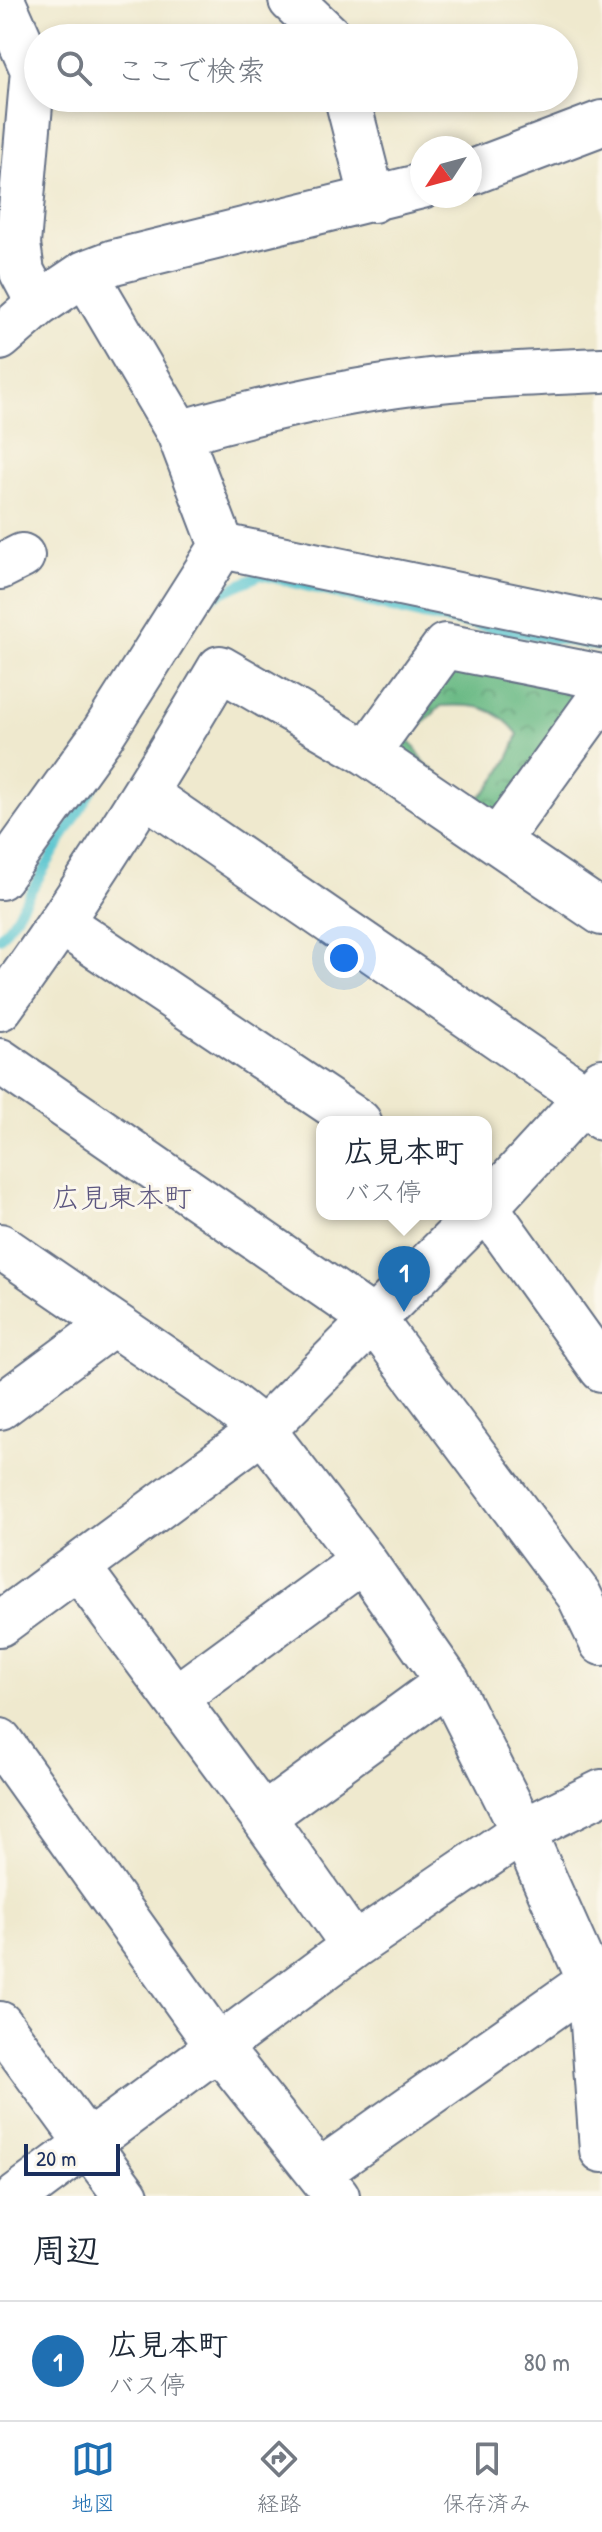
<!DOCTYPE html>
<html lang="ja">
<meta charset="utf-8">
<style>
:root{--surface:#fff;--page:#f2f2f3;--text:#1f2937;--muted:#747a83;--line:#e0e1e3;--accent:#1f6fb2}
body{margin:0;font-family:"Patrick Hand","Klee One",sans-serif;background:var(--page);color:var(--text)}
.compass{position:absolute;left:410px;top:136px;width:72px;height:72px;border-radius:50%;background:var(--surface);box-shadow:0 4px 12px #0003;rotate:234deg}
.scale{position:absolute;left:24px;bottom:20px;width:96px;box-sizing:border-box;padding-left:8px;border:4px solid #1b2f5e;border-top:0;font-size:22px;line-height:28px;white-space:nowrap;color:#1b2f5e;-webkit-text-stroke:6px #fbf7ec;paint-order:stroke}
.you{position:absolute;left:344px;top:958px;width:28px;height:28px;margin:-20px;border:6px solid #fff;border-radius:50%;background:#1a73e8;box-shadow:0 0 0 12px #1a73e833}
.badge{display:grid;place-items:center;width:52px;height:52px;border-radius:50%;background:var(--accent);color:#fff;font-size:26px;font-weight:700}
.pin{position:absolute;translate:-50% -66px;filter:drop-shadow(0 2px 4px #0008)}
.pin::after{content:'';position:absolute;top:42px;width:28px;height:24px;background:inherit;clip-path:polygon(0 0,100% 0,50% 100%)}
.popup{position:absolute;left:316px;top:1116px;width:176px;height:104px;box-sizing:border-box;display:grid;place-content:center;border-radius:16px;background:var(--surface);filter:drop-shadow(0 2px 6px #0005);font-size:26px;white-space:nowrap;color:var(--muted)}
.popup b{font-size:30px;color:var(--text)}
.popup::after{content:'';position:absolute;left:50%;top:100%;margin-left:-16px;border:16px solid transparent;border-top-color:var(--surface)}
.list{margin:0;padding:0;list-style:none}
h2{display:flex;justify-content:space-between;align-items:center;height:104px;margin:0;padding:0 32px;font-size:34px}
h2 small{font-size:26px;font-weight:400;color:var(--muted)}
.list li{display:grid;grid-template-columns:52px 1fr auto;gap:24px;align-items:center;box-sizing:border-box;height:120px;padding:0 32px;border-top:2px solid var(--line)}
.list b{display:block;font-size:30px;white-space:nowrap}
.list p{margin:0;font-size:26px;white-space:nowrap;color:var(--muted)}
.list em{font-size:26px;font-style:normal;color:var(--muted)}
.icon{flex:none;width:44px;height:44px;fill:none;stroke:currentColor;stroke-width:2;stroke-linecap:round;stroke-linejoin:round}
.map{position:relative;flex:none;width:602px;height:2196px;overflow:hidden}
.search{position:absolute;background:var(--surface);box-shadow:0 4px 12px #0003;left:24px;right:24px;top:24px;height:88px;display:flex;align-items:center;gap:20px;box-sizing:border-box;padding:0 28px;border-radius:44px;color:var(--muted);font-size:30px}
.sheet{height:224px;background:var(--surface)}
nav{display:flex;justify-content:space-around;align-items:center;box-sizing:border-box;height:112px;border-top:2px solid var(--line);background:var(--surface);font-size:22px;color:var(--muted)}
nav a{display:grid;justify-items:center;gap:4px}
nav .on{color:var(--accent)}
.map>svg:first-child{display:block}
.forest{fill:url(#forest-crowns);stroke:#427472;stroke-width:2}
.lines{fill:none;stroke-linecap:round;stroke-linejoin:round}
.stream{stroke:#57c4cf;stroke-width:10}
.minor-casing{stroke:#657085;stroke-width:48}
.minor{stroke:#fff;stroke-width:44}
.labels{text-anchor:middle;stroke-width:6;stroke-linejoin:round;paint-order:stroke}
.quarter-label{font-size:28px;fill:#5c567f;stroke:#fbf7ec}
</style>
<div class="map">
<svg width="602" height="2196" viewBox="0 0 602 2196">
<defs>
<pattern id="forest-crowns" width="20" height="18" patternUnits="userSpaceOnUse" patternTransform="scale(2)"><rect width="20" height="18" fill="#6aba85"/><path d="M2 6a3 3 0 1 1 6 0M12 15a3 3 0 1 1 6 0" fill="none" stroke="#569870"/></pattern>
</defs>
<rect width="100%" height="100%" fill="#fbf7ec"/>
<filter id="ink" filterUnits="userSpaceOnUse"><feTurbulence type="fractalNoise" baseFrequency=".0125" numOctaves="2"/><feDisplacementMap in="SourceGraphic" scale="16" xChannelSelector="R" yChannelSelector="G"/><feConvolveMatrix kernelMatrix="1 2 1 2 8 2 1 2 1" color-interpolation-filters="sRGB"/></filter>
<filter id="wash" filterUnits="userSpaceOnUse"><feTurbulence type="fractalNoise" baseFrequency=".006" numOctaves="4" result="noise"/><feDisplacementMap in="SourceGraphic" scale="32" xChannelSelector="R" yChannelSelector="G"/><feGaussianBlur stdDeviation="1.8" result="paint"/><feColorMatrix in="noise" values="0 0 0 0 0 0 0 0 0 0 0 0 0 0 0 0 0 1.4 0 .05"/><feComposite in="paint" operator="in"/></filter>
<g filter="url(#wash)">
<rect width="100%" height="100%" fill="#efe9ce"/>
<path class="forest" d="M 448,656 L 598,682 L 496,832 L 455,806 L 464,791 L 479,797 C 496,785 512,754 518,734 C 496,706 475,704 441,706 L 408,738 L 426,764 L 449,786 L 373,752 Z"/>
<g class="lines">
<path class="stream" d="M 208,599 L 261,575 L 423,616 L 602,647
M 0,938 L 13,921 L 108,763"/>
</g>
</g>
<g filter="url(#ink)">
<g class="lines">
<g class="minor-casing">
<path id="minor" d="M 2,0 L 33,70 L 18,244 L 22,272 L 39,304
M 291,0 L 331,38
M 347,98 L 373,200
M 470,173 L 602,123
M 85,273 L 179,433 L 222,546
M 0,338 L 39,304 L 85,273 L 114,262 L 422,186
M 179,433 C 256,411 334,393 413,383 C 476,375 539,373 602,370
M 222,546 L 602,625
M 0,567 L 22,556
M 367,753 L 445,646 L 602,677
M 145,794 L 586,1097 L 602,1118
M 498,840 L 602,696
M 0,877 L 102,735 L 222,546
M 62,923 L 359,1122
M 0,1008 C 80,899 151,785 220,668 L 367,753 L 602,913
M 0,1061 L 373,1319 L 579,1595 L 602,1643
M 486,1207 L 602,1369
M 486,1207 L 602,1081
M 0,1246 L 229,1403 L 263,1430 L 363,1560 L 448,1682 L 523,1831 L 590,1981 L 602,2150
M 0,1407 L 112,1324
M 78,1567 L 263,1817 L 354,1946
M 0,1624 L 263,1430 L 479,1214
M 175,1698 L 363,1560
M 0,1741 L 219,2048 L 337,2196
M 263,1817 L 448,1682
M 0,2024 L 126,2196
M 319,2172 L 590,1981 L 602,1976
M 17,2196 L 354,1946 L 523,1831 L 602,1792"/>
</g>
<use href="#minor" class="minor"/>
</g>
</g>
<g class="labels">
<g class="quarter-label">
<text x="122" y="1207">広見東本町</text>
</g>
</g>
</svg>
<svg class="compass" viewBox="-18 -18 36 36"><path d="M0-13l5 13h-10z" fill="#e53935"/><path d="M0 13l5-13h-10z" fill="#747a83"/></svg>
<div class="scale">20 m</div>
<div class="you"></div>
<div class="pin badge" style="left:404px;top:1312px">1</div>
<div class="popup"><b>広見本町</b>バス停</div>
<div class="search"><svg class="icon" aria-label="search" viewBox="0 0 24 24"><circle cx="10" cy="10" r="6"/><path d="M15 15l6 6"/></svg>ここで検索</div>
</div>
<section class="sheet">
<h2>周辺<small></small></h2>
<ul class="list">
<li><span class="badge">1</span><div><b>広見本町</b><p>バス停</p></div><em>80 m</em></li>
</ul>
</section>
<nav>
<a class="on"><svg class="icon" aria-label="map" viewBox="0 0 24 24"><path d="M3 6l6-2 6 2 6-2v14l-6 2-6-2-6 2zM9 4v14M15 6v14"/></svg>地図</a>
<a><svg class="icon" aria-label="directions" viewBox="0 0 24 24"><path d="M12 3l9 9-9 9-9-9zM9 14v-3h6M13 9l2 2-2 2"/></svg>経路</a>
<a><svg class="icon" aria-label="saved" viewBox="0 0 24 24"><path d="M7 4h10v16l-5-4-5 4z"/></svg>保存済み</a>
</nav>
